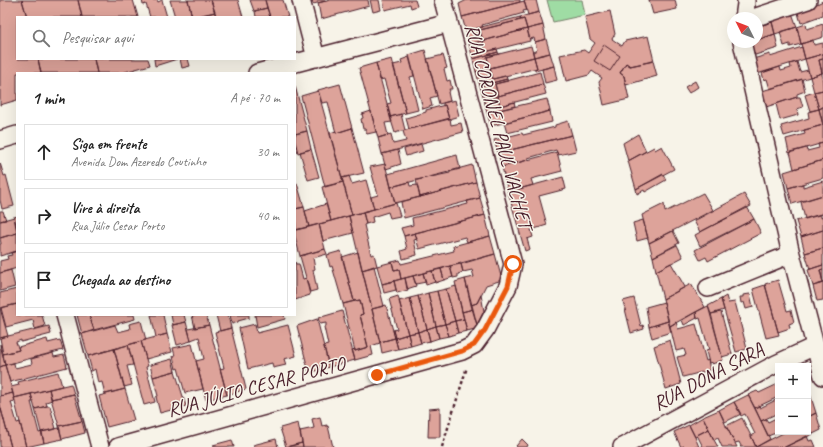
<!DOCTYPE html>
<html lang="pt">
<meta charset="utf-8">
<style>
:root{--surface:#fff;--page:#f6f6f6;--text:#222;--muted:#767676;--line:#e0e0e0}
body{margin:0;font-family:Caveat,sans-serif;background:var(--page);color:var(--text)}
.controls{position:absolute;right:12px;bottom:12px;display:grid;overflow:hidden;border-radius:0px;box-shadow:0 4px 16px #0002}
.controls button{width:36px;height:36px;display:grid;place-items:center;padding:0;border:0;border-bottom:1px solid var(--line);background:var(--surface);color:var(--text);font:20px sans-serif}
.compass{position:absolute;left:727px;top:12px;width:36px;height:36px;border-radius:50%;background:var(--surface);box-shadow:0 4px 16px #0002;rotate:312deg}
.stop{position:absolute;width:12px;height:12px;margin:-9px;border:3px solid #ea580c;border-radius:50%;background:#fff}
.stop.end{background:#ea580c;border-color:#fff;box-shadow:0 1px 4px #0008}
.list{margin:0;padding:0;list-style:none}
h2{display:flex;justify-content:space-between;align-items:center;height:52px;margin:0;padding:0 16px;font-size:17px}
h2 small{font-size:13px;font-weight:400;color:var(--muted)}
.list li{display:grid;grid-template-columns:26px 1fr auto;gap:12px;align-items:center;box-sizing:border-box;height:56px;margin:0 8px 8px;padding:0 8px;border:1px solid var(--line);border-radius:0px}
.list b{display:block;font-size:15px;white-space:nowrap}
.list p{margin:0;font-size:13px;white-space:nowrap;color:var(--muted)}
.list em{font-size:13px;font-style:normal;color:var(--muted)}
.icon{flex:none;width:22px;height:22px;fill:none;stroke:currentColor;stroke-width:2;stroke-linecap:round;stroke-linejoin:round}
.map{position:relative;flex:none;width:823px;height:447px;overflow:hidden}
.search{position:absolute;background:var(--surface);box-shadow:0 4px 16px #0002;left:16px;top:16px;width:280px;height:44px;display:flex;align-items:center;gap:10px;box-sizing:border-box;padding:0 14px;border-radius:0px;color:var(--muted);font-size:15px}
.panel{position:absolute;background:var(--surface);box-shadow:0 4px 16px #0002;left:16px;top:72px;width:280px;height:244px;border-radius:0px}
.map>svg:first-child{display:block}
.green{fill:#9fdca4;stroke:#747e68}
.building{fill:#dda39a;stroke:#4a1f2b}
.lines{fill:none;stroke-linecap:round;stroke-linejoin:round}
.street-casing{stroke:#4a1f2b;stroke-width:20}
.path{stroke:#4a1f2b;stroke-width:2.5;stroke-dasharray:3 3;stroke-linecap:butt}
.street{stroke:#f7f3e8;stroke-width:17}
.route{stroke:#ea580c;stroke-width:5}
.labels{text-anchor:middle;stroke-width:3;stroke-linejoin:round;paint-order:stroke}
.street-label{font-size:20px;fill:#4a1f2b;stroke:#f7f3e8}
</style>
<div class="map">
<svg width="823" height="447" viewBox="0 0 823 447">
<rect width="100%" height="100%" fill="#f7f3e8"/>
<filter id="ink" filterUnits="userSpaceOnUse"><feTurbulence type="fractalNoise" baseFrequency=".025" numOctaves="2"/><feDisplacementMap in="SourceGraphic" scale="8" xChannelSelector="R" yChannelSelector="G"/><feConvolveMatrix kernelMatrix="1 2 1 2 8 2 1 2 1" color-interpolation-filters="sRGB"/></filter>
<g filter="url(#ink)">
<path class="green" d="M 547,0 L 582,0 L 585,15 L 553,22 Z"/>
<path class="building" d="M 0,0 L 22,0 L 27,17 L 17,17 L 17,59 L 38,59 L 41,73 L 17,73 L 17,100 L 0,105 Z
M 22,0 L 78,0 L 82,17 L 27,17 Z
M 78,0 L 133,0 L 138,17 L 82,17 Z
M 142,0 L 157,0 L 158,2 L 162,0 L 167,17 L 150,17 L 146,4 L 143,5 Z
M 170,0 L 188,0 L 192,17 L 175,17 Z
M 188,0 L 211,0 L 215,12 L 192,17 Z
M 211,0 L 238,0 L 243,17 L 216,17 Z
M 250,0 L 265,0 L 267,8 L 254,11 Z
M 265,0 L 283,0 L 288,17 L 270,17 Z
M 312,0 L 330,0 L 313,4 Z
M 330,0 L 368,0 L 369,6 L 321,19 L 318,3 Z
M 370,0 L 379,0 L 381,10 L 373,12 Z
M 383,0 L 415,0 L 417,6 L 411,8 L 410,4 L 385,10 Z
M 467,0 L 520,0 L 520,2 L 462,17 L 459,4 Z
M 527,0 L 536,0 L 539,12 L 528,15 L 524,1 Z
M 649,0 L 675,0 L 677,9 L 653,14 Z
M 524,1 L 527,10 L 523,11 L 524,13 L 482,25 L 483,27 L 466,31 L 462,17 Z
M 823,1 L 823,15 L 801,23 L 798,13 Z
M 267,8 L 270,17 L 256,17 L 255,11 Z
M 610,11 L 615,34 L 612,39 L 622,46 L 625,41 L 648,36 L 654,61 L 630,66 L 626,63 L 620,73 L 624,76 L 629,99 L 604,105 L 599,82 L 602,78 L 592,71 L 589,75 L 566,81 L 560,55 L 584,50 L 588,53 L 595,43 L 590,39 L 585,17 Z
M 215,12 L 216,17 L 197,17 Z
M 539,12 L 543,25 L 527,29 L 524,19 L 521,20 L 520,17 Z
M 792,13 L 797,27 L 775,34 L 772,22 L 764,24 L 764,23 Z
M 520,17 L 521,20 L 480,30 L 483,41 L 469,44 L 466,31 Z
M 524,19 L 527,29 L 483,41 L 480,30 Z
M 772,22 L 775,34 L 757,40 L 757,27 Z
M 806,24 L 807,29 L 823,24 L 823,37 L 801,44 L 797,27 Z
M 543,25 L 546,39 L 535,42 L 534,38 L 530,39 L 527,29 Z
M 797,27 L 801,44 L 790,47 L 790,44 L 784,46 L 780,32 Z
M 527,29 L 530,41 L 485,52 L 483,41 Z
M 775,34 L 778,48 L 752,56 L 749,42 L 757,42 L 757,40 Z
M 546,39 L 550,53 L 534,57 L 533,52 L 537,50 L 535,42 Z
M 813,40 L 814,45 L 823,43 L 823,54 L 805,59 L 801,44 Z
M 483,41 L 485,52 L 497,49 L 498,52 L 473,59 L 469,44 Z
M 604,45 L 620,56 L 610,71 L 594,61 Z
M 531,46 L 534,57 L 490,68 L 487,57 Z
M 802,47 L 805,59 L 757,74 L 753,59 L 770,54 L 770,57 Z
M 425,50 L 437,96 L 430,98 L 432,106 L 423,109 L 409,55 Z
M 498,52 L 499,54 L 487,57 L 490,68 L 476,72 L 473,59 Z
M 550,53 L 554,66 L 535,71 L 535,69 L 537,68 L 534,57 Z
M 823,54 L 823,59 L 819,60 L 822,73 L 810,77 L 805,59 Z
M 443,55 L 447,68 L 444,69 L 447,81 L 450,80 L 452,89 L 449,89 L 450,91 L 448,92 L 450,101 L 439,104 L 427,59 Z
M 409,57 L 414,76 L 410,77 L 418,110 L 406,113 L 393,65 L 402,63 L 401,60 Z
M 534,57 L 537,68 L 493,79 L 490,68 Z
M 38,59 L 94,59 L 97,73 L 41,73 Z
M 94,59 L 148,59 L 150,65 L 121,73 L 97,73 Z
M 154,59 L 177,59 L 155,66 Z
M 180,59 L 188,59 L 190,66 L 182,68 Z
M 392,59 L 406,113 L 390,117 L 387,104 L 391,103 L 384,79 L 380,80 L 376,63 Z
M 823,59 L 823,73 L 822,73 L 819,60 Z
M 653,61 L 657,76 L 626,85 L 624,76 L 620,73 L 626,63 L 630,66 Z
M 797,62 L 800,72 L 808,70 L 810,77 L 770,89 L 767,79 L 764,80 L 762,73 L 780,67 L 781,71 L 791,68 L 790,64 Z
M 376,63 L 392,122 L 385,123 L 388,135 L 378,138 L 359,68 Z
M 554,66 L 557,80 L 545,83 L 542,69 Z
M 490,68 L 493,79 L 506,76 L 507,79 L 480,86 L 476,72 Z
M 540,72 L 543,84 L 498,96 L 495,84 Z
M 822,73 L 823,90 L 814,92 L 810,77 Z
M 507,79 L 508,81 L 495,84 L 498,96 L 484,99 L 480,86 Z
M 802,79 L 805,91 L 797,94 L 797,97 L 766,107 L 762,91 Z
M 695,81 L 698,87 L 689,93 L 685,87 Z
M 340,84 L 352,128 L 336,133 L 328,102 L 322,103 L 318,90 Z
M 543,84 L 546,94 L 500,106 L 498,96 Z
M 295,86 L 307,131 L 295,134 Z
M 823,90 L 823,107 L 819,109 L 814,92 Z
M 318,91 L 343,182 L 325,187 L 301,96 Z
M 814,92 L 819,109 L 810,111 L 805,95 Z
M 498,96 L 500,106 L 514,102 L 515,106 L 487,113 L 484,99 Z
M 797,97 L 800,97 L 803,107 L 797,109 L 798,115 L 780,120 L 776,104 Z
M 547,99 L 550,111 L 491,126 L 487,113 Z
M 455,100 L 459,116 L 449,119 L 445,105 L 443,106 L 443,103 Z
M 445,105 L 449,119 L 409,129 L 406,118 L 426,112 L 426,110 Z
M 823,107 L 823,125 L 819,109 Z
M 819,109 L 823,125 L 784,136 L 781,126 L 809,118 L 808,112 Z
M 371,111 L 376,132 L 367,134 L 365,129 L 363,129 L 361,119 L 363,118 L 362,114 Z
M 550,111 L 552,122 L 507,133 L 504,123 Z
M 401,114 L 405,130 L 395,133 L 390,117 Z
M 450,118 L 451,125 L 461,123 L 463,132 L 382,154 L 378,138 L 391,134 L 393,144 L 406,141 L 403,131 Z
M 568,121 L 572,135 L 498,153 L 494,140 L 522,133 L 523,135 L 555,127 L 555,125 Z
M 823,125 L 823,143 L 789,153 L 786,139 L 805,134 L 804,130 Z
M 352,128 L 364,173 L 342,178 L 330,133 L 336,131 L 336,133 Z
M 307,131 L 311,149 L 298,153 L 295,141 L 295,134 Z
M 638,134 L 646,151 L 628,161 L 623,143 Z
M 572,135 L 576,151 L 558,155 L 556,150 L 528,158 L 528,160 L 502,167 L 498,153 Z
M 823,143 L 823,160 L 794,169 L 790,152 L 806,148 L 807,151 L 819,148 L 818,144 Z
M 421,144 L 423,151 L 406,156 L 404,149 Z
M 662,146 L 674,169 L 636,189 L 628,161 L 654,147 L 655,150 Z
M 311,149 L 319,177 L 308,180 L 300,152 Z
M 398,150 L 401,164 L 386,169 L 382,154 Z
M 557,152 L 562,171 L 531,179 L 533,185 L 508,192 L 502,167 Z
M 457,155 L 460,169 L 391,187 L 388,174 Z
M 823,160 L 823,178 L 788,188 L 784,172 Z
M 0,163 L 4,176 L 6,175 L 14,206 L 2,209 L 0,200 Z
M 385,164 L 395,203 L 374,209 L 371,197 L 378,195 L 370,167 Z
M 472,165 L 476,182 L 420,197 L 416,180 L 450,173 L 450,171 Z
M 663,174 L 666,180 L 645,192 L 644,190 L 637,194 L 636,189 Z
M 349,176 L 352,184 L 366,180 L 374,209 L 352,215 L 342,178 Z
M 563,177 L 566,189 L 539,196 L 547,225 L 531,230 L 533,237 L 527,239 L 530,249 L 525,251 L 508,192 Z
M 823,181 L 823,195 L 792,204 L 788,188 L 803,184 L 803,187 Z
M 343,182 L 352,215 L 331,221 L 322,187 Z
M 409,182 L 410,186 L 417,185 L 420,197 L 395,203 L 391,187 Z
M 476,182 L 480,198 L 404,218 L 401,202 Z
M 295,183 L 297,183 L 304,207 L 295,209 Z
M 703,193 L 713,210 L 649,243 L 642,215 L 664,204 L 665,212 Z
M 744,194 L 751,206 L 700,232 L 694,221 Z
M 823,195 L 823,214 L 805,219 L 801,202 Z
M 480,198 L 485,215 L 404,236 L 401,228 L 413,225 L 412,218 L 468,204 L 467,201 Z
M 396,203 L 400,216 L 390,218 L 388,212 L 372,217 L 373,222 L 366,224 L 363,212 Z
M 326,204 L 331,221 L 309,227 L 305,211 Z
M 304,207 L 309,227 L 296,230 L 295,209 Z
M 747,207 L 754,219 L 700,246 L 695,235 Z
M 0,211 L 3,211 L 6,220 L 0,221 Z
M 363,212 L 366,224 L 364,225 L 371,255 L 374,254 L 377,266 L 362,270 L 349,216 Z
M 821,214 L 821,218 L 823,217 L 823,230 L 801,237 L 796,221 Z
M 485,215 L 490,236 L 467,242 L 465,237 L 419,249 L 415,233 Z
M 17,216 L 17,228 L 14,217 Z
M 349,216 L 353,233 L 323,241 L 319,224 Z
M 14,217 L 17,233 L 0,238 L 0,221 Z
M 754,219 L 761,233 L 708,261 L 706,257 L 700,260 L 695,250 Z
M 643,220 L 648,238 L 637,241 L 633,223 Z
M 319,224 L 325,249 L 300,256 L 295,236 L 295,230 Z
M 823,230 L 823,248 L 805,253 L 801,237 Z
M 673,231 L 679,243 L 653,257 L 649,243 Z
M 17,233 L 17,251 L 0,256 L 0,244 L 1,244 L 0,238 Z
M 415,233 L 417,239 L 414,240 L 417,255 L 403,259 L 401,251 L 407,249 L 404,236 Z
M 490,236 L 495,254 L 401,279 L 399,269 L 394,270 L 392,262 L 400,260 L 401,264 L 454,251 L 453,246 Z
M 677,245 L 683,257 L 656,271 L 653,257 Z
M 823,248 L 823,265 L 810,269 L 805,253 Z
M 325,249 L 327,254 L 313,258 L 315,269 L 313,270 L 317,290 L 310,292 L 300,256 Z
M 17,251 L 17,268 L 0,273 L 0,261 L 8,259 L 7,256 L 12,255 L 11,253 Z
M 341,251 L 354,301 L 343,304 L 332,266 L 330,267 L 327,255 Z
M 358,252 L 380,343 L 371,346 L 373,355 L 355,360 L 352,350 L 355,349 L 355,351 L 368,347 L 360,315 L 363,314 L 360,300 L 354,301 L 342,257 Z
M 495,254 L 502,280 L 486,285 L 477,303 L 471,305 L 465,279 L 474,277 L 472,270 L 463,272 L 461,264 Z
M 295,262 L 296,264 L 299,264 L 303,279 L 306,278 L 310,295 L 295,300 Z
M 392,262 L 394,270 L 399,269 L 401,279 L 382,284 L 377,266 Z
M 671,263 L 685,287 L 663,299 L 656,271 Z
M 461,264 L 463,272 L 458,274 L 458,277 L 453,278 L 450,266 Z
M 823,265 L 823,269 L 820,270 L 823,283 L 813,286 L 808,270 Z
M 374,266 L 384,306 L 372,309 L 362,270 Z
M 450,266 L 453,277 L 444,280 L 441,269 Z
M 441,269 L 444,280 L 435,283 L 432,271 Z
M 823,269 L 823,282 L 820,270 Z
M 11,270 L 15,287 L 0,291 L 0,273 Z
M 432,271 L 435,282 L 426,285 L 423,273 Z
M 423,273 L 426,282 L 416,284 L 413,276 Z
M 413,276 L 416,286 L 407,289 L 405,278 Z
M 405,278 L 408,290 L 397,293 L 394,281 Z
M 465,279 L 473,309 L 462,312 L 455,282 Z
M 778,280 L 787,311 L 791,310 L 794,322 L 789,324 L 790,328 L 778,332 L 765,284 Z
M 394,281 L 396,290 L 384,293 L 382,284 Z
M 823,283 L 823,300 L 817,301 L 813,286 Z
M 691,284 L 705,307 L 670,326 L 663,299 Z
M 765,285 L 779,335 L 766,338 L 753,289 Z
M 456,286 L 464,319 L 455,321 L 446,289 Z
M 17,289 L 17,304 L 0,308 L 0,293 Z
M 446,289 L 455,321 L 445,324 L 437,291 Z
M 437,291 L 445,324 L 436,326 L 428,293 Z
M 428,293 L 436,326 L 427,329 L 418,296 Z
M 750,294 L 753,307 L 746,309 L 744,302 L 741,303 L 740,297 L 743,297 L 743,295 Z
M 481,295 L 484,311 L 477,325 L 471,305 L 477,303 Z
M 398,296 L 408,334 L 395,338 L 393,330 L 397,329 L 389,299 Z
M 418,296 L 427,329 L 418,332 L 410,298 Z
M 726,296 L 728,303 L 735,302 L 747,349 L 736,352 L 721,299 Z
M 410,298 L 418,332 L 408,334 L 399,301 Z
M 634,298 L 641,326 L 643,325 L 644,329 L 631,333 L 623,301 Z
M 721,299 L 724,310 L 711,314 L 708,306 Z
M 360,300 L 363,314 L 360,315 L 368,347 L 355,351 L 343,304 Z
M 664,302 L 668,321 L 649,327 L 646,307 Z
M 17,304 L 17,315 L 42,315 L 45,326 L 35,329 L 33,320 L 6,327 L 1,308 Z
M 386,305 L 395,338 L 380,342 L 372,309 Z
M 708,306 L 723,360 L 712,364 L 712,362 L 709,363 L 706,351 L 709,350 L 700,318 L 697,319 L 696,312 Z
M 0,308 L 8,336 L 0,338 Z
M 473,309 L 477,325 L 475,329 L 467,331 L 462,312 Z
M 342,311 L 355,360 L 329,367 L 324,346 L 328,345 L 324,327 L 326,326 L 326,323 L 320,324 L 318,318 Z
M 696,312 L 697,318 L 684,325 L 682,320 Z
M 721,312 L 732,354 L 722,357 L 711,314 Z
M 77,315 L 89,315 L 94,330 L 82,334 Z
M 89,315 L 134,315 L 135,319 L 94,330 Z
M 151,315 L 163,315 L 167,334 L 156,337 Z
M 171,315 L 184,315 L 186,322 L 173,325 Z
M 192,315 L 206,315 L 209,325 L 195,328 Z
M 216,315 L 228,315 L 231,328 L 220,331 Z
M 230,315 L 249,315 L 249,318 L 238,321 L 238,322 L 232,324 Z
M 255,315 L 284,315 L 285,319 L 257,327 Z
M 317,319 L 329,367 L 309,373 L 297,326 Z
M 464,319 L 467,331 L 458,333 L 455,321 Z
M 141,321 L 146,340 L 88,356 L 82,334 L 115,325 L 118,332 L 130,329 L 129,324 Z
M 455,321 L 458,333 L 449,336 L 445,324 Z
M 668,321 L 671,332 L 652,338 L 649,327 Z
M 186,322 L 191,341 L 177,345 L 172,325 Z
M 676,322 L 678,329 L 696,324 L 706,361 L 708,360 L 710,370 L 683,377 L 677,357 L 686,355 L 684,349 L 676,351 L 670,326 Z
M 255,324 L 257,333 L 288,325 L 296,356 L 284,359 L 286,365 L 273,368 L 272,363 L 248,369 L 239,328 Z
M 445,324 L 449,336 L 439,338 L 436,326 Z
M 209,325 L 227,395 L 206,400 L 196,361 L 204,359 L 199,337 L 191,340 L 188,329 Z
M 49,326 L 51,334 L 21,342 L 21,340 L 16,342 L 19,350 L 3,354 L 0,338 Z
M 436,326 L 439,338 L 430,341 L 427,329 Z
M 231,328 L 246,389 L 227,395 L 220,369 L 224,368 L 215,332 Z
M 427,329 L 430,341 L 421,343 L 418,332 Z
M 418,332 L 421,343 L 411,346 L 408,334 Z
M 167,334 L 172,352 L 146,359 L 141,341 Z
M 408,334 L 411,346 L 398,349 L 395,338 Z
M 395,338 L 398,349 L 382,353 L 380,342 Z
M 47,339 L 48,343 L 60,340 L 63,350 L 5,365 L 3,354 L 19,350 L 18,347 Z
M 670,340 L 681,384 L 666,389 L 654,346 Z
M 141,341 L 148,366 L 146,367 L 155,402 L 144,405 L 128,345 Z
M 0,344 L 5,365 L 0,367 Z
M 192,344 L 203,389 L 185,393 L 178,368 L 176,369 L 173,356 L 175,356 L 173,348 Z
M 128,345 L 133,365 L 127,366 L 132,385 L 124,387 L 114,349 Z
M 114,349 L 125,389 L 105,394 L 102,382 L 98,383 L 95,369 L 92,371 L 88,356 Z
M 53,353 L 54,357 L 64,355 L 67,367 L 10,382 L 5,365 L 14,363 L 15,368 L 32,364 L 31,359 Z
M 172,359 L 175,371 L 153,377 L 150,365 Z
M 5,365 L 13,393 L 0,396 L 0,367 Z
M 175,371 L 186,406 L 160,413 L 156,397 L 158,396 L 153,377 Z
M 58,372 L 62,386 L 14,398 L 11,387 L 19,385 L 18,382 Z
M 71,384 L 74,394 L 51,399 L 49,389 Z
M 778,384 L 778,397 L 755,408 L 748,395 L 757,391 L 759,393 Z
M 808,385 L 811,397 L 808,398 Z
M 49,389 L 52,400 L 46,402 L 47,406 L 35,409 L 31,394 Z
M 125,389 L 134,420 L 107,427 L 99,396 Z
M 13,393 L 15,401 L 11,402 L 17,423 L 20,422 L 26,447 L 11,447 L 0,405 L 0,396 Z
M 31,394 L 33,402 L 31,402 L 39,433 L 42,432 L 44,443 L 26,447 L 14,398 Z
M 74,394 L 82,421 L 59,426 L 51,399 Z
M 748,395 L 770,439 L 756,447 L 751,436 L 755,434 L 745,414 L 741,416 L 734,402 Z
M 811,397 L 816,413 L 808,417 L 808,398 Z
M 778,399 L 778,413 L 761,421 L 755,408 L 759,405 L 760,408 Z
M 734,402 L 741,414 L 725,422 L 719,410 Z
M 0,405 L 11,447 L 0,447 Z
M 47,406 L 50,406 L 56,429 L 41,432 L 35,409 Z
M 440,408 L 440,437 L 428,437 L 429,409 Z
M 719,410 L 726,426 L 737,447 L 722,447 L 718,438 L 714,440 L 703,417 Z
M 816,413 L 821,430 L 813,434 L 808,424 L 808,417 Z
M 320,417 L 322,426 L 327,425 L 327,427 L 328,426 L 333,447 L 303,447 L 300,431 L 314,428 L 312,419 Z
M 703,417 L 709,429 L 697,435 L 698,436 L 695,437 L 689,425 Z
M 778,417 L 778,432 L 768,436 L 761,421 L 766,419 L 768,422 Z
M 742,418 L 751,436 L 756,447 L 740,447 L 741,446 L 739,442 L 735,443 L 726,426 Z
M 82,421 L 85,433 L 62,439 L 59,426 Z
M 298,423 L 302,443 L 286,447 L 280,428 Z
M 808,424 L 813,434 L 785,447 L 756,447 L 785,432 L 808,432 Z
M 689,425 L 695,437 L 699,447 L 684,447 L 684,446 L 681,447 L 674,432 Z
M 59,428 L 62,439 L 44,443 L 41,432 Z
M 709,429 L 714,440 L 718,447 L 703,447 L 697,435 Z
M 807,436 L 809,441 L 813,440 L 816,447 L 785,447 Z
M 276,439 L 278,447 L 254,447 L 253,445 Z
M 522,439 L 528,445 L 527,447 L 517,447 L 516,446 Z
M 232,440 L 234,447 L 214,447 L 213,445 Z
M 302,443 L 303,447 L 286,447 Z"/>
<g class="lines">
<g class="street-casing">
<path id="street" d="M 301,0 L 316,58
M 744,18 L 746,4 L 746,0
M 753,18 L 808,0
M 742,42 L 791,254 L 823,376
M 257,73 L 449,23
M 0,140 L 17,135
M 708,288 L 791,254
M 65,315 L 100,447
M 118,447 L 462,351 L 474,345 L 485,330 L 508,286 L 513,264 L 443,0
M 622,447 L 776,364 L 815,346"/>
</g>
<path class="path" d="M 442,447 L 467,367"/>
<use href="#street" class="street"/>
</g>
</g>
<g class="lines" filter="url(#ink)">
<path class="route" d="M 377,375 L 462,351 L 474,345 L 485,330 L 508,286 L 513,264"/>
</g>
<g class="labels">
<g class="street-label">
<text transform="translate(499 126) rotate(75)" y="7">RUA CORONEL PAUL VACHET</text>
<text transform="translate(708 376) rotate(-28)" y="7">RUA DONA SARA</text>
<text transform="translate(256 386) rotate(-15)" y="7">RUA JÚLIO CESAR PORTO</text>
</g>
</g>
</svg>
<div class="controls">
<button>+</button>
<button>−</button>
</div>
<svg class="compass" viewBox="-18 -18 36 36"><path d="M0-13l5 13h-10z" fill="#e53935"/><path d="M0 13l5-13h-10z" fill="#767676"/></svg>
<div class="stop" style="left:513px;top:264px"></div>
<div class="stop end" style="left:377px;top:375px"></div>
<div class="search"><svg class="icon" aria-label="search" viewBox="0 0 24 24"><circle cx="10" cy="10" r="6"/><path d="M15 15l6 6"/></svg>Pesquisar aqui</div>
<section class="panel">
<h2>1 min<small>A pé · 70 m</small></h2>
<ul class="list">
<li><svg class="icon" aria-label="ahead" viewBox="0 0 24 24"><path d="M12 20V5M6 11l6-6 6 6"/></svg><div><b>Siga em frente</b><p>Avenida Dom Azeredo Coutinho</p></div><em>30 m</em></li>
<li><svg class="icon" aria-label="right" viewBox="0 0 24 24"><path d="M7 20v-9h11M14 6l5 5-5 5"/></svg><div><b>Vire à direita</b><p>Rua Júlio Cesar Porto</p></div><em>40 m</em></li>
<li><svg class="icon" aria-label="arrive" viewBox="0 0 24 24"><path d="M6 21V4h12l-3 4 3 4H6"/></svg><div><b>Chegada ao destino</b></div></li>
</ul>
</section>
</div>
